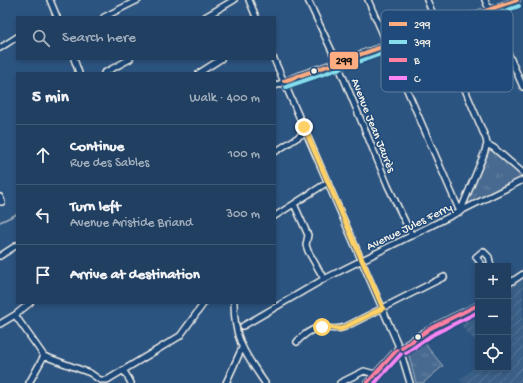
<!DOCTYPE html>
<meta charset="utf-8">
<style>
:root{--surface:#213f61;--page:#294667;--text:#f1f3f6;--muted:#a2afbd;--line:#3e5876}
body{margin:0;font-family:"Gochi Hand",sans-serif;background:var(--page);color:var(--text)}
.controls{position:absolute;right:12px;bottom:12px;display:grid;overflow:hidden;border-radius:0px;box-shadow:0 2px 6px #0003}
.controls button{width:36px;height:36px;display:grid;place-items:center;padding:0;border:0;border-bottom:1px solid var(--line);background:var(--surface);color:var(--text);font:20px sans-serif}
.stop{position:absolute;width:12px;height:12px;margin:-9px;border:3px solid #ffd166;border-radius:50%;background:#fff}
.stop.end{background:#ffd166;border-color:#fff;box-shadow:0 1px 4px #0008}
.list{margin:0;padding:0;list-style:none}
h2{display:flex;justify-content:space-between;align-items:center;height:52px;margin:0;padding:0 16px;font-size:17px}
h2 small{font-size:13px;font-weight:400;color:var(--muted)}
.list li{display:grid;grid-template-columns:26px 1fr auto;gap:12px;align-items:center;box-sizing:border-box;height:60px;padding:0 16px;border-top:1px solid var(--line)}
.list b{display:block;font-size:15px;white-space:nowrap}
.list p{margin:0;font-size:13px;white-space:nowrap;color:var(--muted)}
.list em{font-size:13px;font-style:normal;color:var(--muted)}
.icon{flex:none;width:22px;height:22px;fill:none;stroke:currentColor;stroke-width:2;stroke-linecap:round;stroke-linejoin:round}
.map{position:relative;flex:none;width:523px;height:383px;overflow:hidden}
.search{position:absolute;background:var(--surface);box-shadow:0 2px 6px #0003;left:16px;top:16px;width:260px;height:44px;display:flex;align-items:center;gap:10px;box-sizing:border-box;padding:0 14px;border-radius:0px;color:var(--muted);font-size:15px}
.panel{position:absolute;background:var(--surface);box-shadow:0 2px 6px #0003;left:16px;top:72px;width:260px;height:232px;border-radius:0px}
.map>svg:first-child{display:block}
.industrial{fill:url(#industrial-furrows)}
.park{fill:url(#park-tufts);stroke:#9eaebc}
.lines{fill:none;stroke-linecap:round;stroke-linejoin:round}
.stream{stroke:#a7b4c0;stroke-width:1.5}
.street-casing{stroke:#f4f1e8;stroke-width:8}
.street{stroke:#1f4a7a;stroke-width:5}
.bus-1-casing{stroke:#1f4a7a;stroke-width:7}
.bus-2-casing{stroke:#1f4a7a;stroke-width:7}
.bus-3-casing{stroke:#1f4a7a;stroke-width:7}
.bus-4-casing{stroke:#1f4a7a;stroke-width:7}
.bus-1{stroke:#ffac80;stroke-width:4}
.bus-2{stroke:#86ddeb;stroke-width:4}
.bus-3{stroke:#ff80a0;stroke-width:4}
.bus-4{stroke:#f986f4;stroke-width:4}
.route{stroke:#ffd166;stroke-width:5}
.bus-dot{fill:#f4f1e8;stroke:#1f4a7a;stroke-width:1.5}
.labels{text-anchor:middle;stroke-width:3;stroke-linejoin:round;paint-order:stroke}
.street-label{font-size:12px;fill:#f4f1e8;stroke:#1f4a7a}
.key{fill:#1f4a7a;stroke:#5f7c9b;stroke-width:1}
.key-label{font-size:11px;fill:#f4f1e8}
.line-badge{stroke:#1f4a7a;stroke-width:1.5}
.pale-badge-label{font-size:11px;text-anchor:middle;font-weight:bold;fill:#111}
</style>
<div class="map">
<svg width="523" height="383" viewBox="0 0 523 383">
<defs>
<pattern id="industrial-furrows" width="10" height="10" patternUnits="userSpaceOnUse"><rect width="10" height="10" fill="#3b6088"/><path d="M-1 1l2-2M0 10L10 0M9 11l2-2" fill="none" stroke="#587799"/></pattern>
<pattern id="park-tufts" width="24" height="20" patternUnits="userSpaceOnUse"><rect width="24" height="20" fill="#496b90"/><path d="M3 7l-1-3M5 7V3M7 7l1-3M15 17l-1-3M17 17v-4M19 17l1-3" fill="none" stroke="#6481a0"/></pattern>
</defs>
<rect width="100%" height="100%" fill="#2c5481"/>
<filter id="ink" filterUnits="userSpaceOnUse"><feTurbulence type="fractalNoise" baseFrequency=".025" numOctaves="2"/><feDisplacementMap in="SourceGraphic" scale="8" xChannelSelector="R" yChannelSelector="G"/><feConvolveMatrix kernelMatrix="1 2 1 2 8 2 1 2 1" color-interpolation-filters="sRGB"/></filter>
<g filter="url(#ink)">
<path class="industrial" d="M 523,279 L 523,383 L 463,383 L 460,380 L 478,364 L 478,368 L 508,368 L 508,289 Z
M 478,310 L 478,345 L 457,320 Z"/>
<path class="park" d="M 491,150 L 521,174 L 522,178 L 469,204 L 467,203 L 489,151 Z
M 424,338 L 428,348 L 443,366 L 423,383 L 416,383 L 408,352 L 411,347 Z"/>
<g class="lines">
<path class="stream" d="M 0,222 L 17,214"/>
<g class="street-casing">
<path id="street" d="M 50,0 L 57,17
M 249,0 L 256,17
M 308,0 L 337,62 L 388,186 L 412,236
M 368,0 L 460,212
M 427,0 L 486,139 L 487,144 L 484,154 L 460,212
M 485,0 L 523,87
M 104,17 L 138,0
M 205,17 L 234,0
M 0,48 L 17,37
M 74,59 L 79,73
M 274,59 L 399,347
M 104,73 L 130,59
M 199,73 L 221,59
M 275,86 L 297,76 L 517,0
M 487,144 L 494,148 L 523,173
M 275,152 L 306,132
M 0,197 L 2,202 L 0,202
M 294,204 L 308,235 L 306,245 L 308,251 L 324,279
M 275,216 L 328,182
M 0,256 L 17,245
M 483,266 L 476,257 L 483,251 L 489,257 L 491,266
M 508,284 L 523,274
M 234,303 C 234,340 245,354 265,383
M 15,315 L 44,356
M 0,324 L 15,315 L 30,303
M 243,326 L 324,279 L 523,180
M 297,342 C 300,338 303,336 307,333 C 323,322 331,333 345,327 L 444,277
M 402,348 C 424,329 452,318 478,305
M 401,353 L 397,352 L 397,349 L 398,347 L 401,348 L 402,350 L 401,353 L 410,383
M 44,356 L 90,373 L 100,380 L 107,380 L 180,336 L 204,303
M 124,371 L 131,383
M 29,383 L 44,356
M 226,383 L 242,348
M 340,383 L 364,371 L 375,374
M 367,383 L 397,350"/>
</g>
<use href="#street" class="street"/>
<g class="bus-1-casing">
<path id="bus-1" d="M 284,81 L 517,0"/>
</g>
<g class="bus-2-casing">
<path id="bus-2" d="M 286,87 L 519,6"/>
</g>
<g class="bus-3-casing">
<path id="bus-3" d="M 402,348 L 429,329 L 478,305
M 367,383 L 397,350"/>
</g>
<g class="bus-4-casing">
<path id="bus-4" d="M 406,353 L 432,335 L 478,312
M 375,383 L 401,354"/>
</g>
<use href="#bus-1" class="bus-1"/>
<use href="#bus-2" class="bus-2"/>
<use href="#bus-3" class="bus-3"/>
<use href="#bus-4" class="bus-4"/>
</g>
</g>
<g class="lines" filter="url(#ink)">
<path class="route" d="M 304,127 L 383,308 L 341,329 L 322,327"/>
</g>
<g class="bus-dot">
<circle cx="314" cy="71" r="3.5"/>
<circle cx="418" cy="337" r="3.5"/>
</g>
<g class="labels">
<g class="street-label">
<text transform="translate(374 125) rotate(68)" y="4">Avenue Jean Jaurès</text>
<text transform="translate(409 226) rotate(-26)" y="4">Avenue Jules Ferry</text>
</g>
</g>
<rect x="381" y="10" width="132" height="82" rx="6" class="key"/>
<rect x="389" y="22" width="18" height="4" fill="#ffac80"/>
<rect x="389" y="40" width="18" height="4" fill="#86ddeb"/>
<rect x="389" y="58" width="18" height="4" fill="#ff80a0"/>
<rect x="389" y="76" width="18" height="4" fill="#f986f4"/>
<g class="key-label">
<text x="414" y="28">299</text>
<text x="414" y="46">399</text>
<text x="414" y="64">B</text>
<text x="414" y="82">C</text>
</g>
<rect class="line-badge" x="329" y="51" width="30" height="19" rx="4" fill="#ffac80"/>
<g class="pale-badge-label">
<text x="344" y="64">299</text>
</g>
</svg>
<div class="controls">
<button>+</button>
<button>−</button>
<button><svg class="icon" aria-label="locate" viewBox="0 0 24 24"><circle cx="12" cy="12" r="6"/><path d="M12 2v4M12 18v4M2 12h4M18 12h4"/></svg></button>
</div>
<div class="stop" style="left:322px;top:327px"></div>
<div class="stop end" style="left:304px;top:127px"></div>
<div class="search"><svg class="icon" aria-label="search" viewBox="0 0 24 24"><circle cx="10" cy="10" r="6"/><path d="M15 15l6 6"/></svg>Search here</div>
<section class="panel">
<h2>5 min<small>Walk · 400 m</small></h2>
<ul class="list">
<li><svg class="icon" aria-label="ahead" viewBox="0 0 24 24"><path d="M12 20V5M6 11l6-6 6 6"/></svg><div><b>Continue</b><p>Rue des Sables</p></div><em>100 m</em></li>
<li><svg class="icon" aria-label="left" viewBox="0 0 24 24"><path d="M17 20v-9H6M10 6l-5 5 5 5"/></svg><div><b>Turn left</b><p>Avenue Aristide Briand</p></div><em>300 m</em></li>
<li><svg class="icon" aria-label="arrive" viewBox="0 0 24 24"><path d="M6 21V4h12l-3 4 3 4H6"/></svg><div><b>Arrive at destination</b></div></li>
</ul>
</section>
</div>
